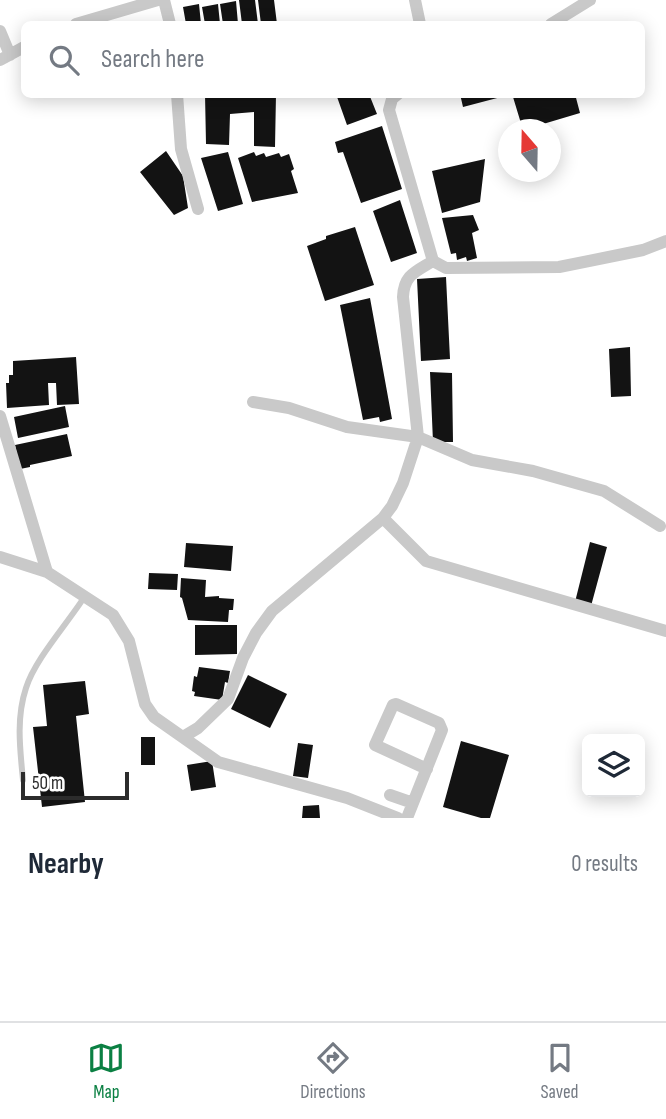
<!DOCTYPE html>
<style>
:root{--surface:#fff;--page:#f2f2f3;--text:#1f2937;--muted:#747a83;--line:#e0e1e3;--accent:#0b8043}
body{margin:0;font-family:"Sofia Sans Condensed",sans-serif;background:var(--page);color:var(--text)}
.controls{position:absolute;right:21px;bottom:21px;display:grid;overflow:hidden;border-radius:10px;box-shadow:0 4px 18px #0003}
.controls button{width:63px;height:63px;display:grid;place-items:center;padding:0;border:0;border-bottom:2px solid var(--line);background:var(--surface);color:var(--text);font:35px sans-serif}
.compass{position:absolute;left:498px;top:119px;width:63px;height:63px;border-radius:50%;background:var(--surface);box-shadow:0 4px 18px #0003;rotate:340deg}
.scale{position:absolute;left:21px;bottom:18px;width:108px;box-sizing:border-box;padding-left:7px;border:4px solid #2c2c2c;border-top:0;font-size:19px;line-height:24px;white-space:nowrap;color:#2c2c2c;-webkit-text-stroke:5px #fff;paint-order:stroke}
.list{margin:0;padding:0;list-style:none}
h2{display:flex;justify-content:space-between;align-items:center;height:91px;margin:0;padding:0 28px;font-size:30px}
h2 small{font-size:23px;font-weight:400;color:var(--muted)}
.icon{flex:none;width:38px;height:38px;fill:none;stroke:currentColor;stroke-width:2;stroke-linecap:round;stroke-linejoin:round}
.map{position:relative;flex:none;width:666px;height:818px;overflow:hidden}
.search{position:absolute;background:var(--surface);box-shadow:0 4px 18px #0003;left:21px;right:21px;top:21px;height:77px;display:flex;align-items:center;gap:18px;box-sizing:border-box;padding:0 24px;border-radius:10px;color:var(--muted);font-size:26px}
.sheet{height:203px;background:var(--surface)}
nav{display:flex;justify-content:space-around;align-items:center;box-sizing:border-box;height:98px;border-top:2px solid var(--line);background:var(--surface);font-size:19px;color:var(--muted)}
nav a{display:grid;justify-items:center;gap:4px}
nav .on{color:var(--accent)}
.map>svg:first-child{display:block}
.building{fill:#131313}
.lines{fill:none;stroke-linecap:round;stroke-linejoin:round}
.lane{stroke:#c9c9c9;stroke-width:6}
.street{stroke:#c9c9c9;stroke-width:12}
</style>
<div class="map">
<svg width="666" height="818" viewBox="0 0 666 818">
<rect width="100%" height="100%" fill="#fff"/>
<path class="building" d="M 239,0 L 255,0 L 258,24 L 242,24 Z
M 258,0 L 274,0 L 277,24 L 261,24 Z
M 236,1 L 238,24 L 223,24 L 220,4 Z
M 199,4 L 201,24 L 186,24 L 183,7 Z
M 218,4 L 220,24 L 205,24 L 202,7 Z
M 205,94 L 276,94 L 275,147 L 254,146 L 254,112 L 230,114 L 229,145 L 206,144 Z
M 336,94 L 369,94 L 377,114 L 347,125 Z
M 460,94 L 501,94 L 501,97 L 463,107 Z
M 522,94 L 575,94 L 580,113 L 523,130 L 513,97 Z
M 382,126 L 402,189 L 361,203 L 343,152 L 338,153 L 335,142 Z
M 166,151 L 183,176 L 188,208 L 174,215 L 140,172 Z
M 228,152 L 243,204 L 218,211 L 201,158 Z
M 254,152 L 256,156 L 264,153 L 266,157 L 279,153 L 281,157 L 289,154 L 294,169 L 291,171 L 298,193 L 252,202 L 238,158 Z
M 485,159 L 480,202 L 442,213 L 432,171 Z
M 400,200 L 417,253 L 391,262 L 373,211 Z
M 473,215 L 479,230 L 472,233 L 477,258 L 467,261 L 466,257 L 457,260 L 456,253 L 451,254 L 442,218 Z
M 355,227 L 374,285 L 325,301 L 307,246 L 326,239 L 326,236 Z
M 446,277 L 450,359 L 421,361 L 417,279 Z
M 370,298 L 392,419 L 380,422 L 379,417 L 363,420 L 340,305 Z
M 630,347 L 631,396 L 611,397 L 609,349 Z
M 76,357 L 79,404 L 57,405 L 56,383 L 48,383 L 49,405 L 7,408 L 6,383 L 9,383 L 9,375 L 13,375 L 13,361 Z
M 430,372 L 452,373 L 453,442 L 433,442 Z
M 65,406 L 69,427 L 18,438 L 14,417 Z
M 67,434 L 72,456 L 30,465 L 30,467 L 20,469 L 15,445 Z
M 590,542 L 607,547 L 591,606 L 575,602 Z
M 186,543 L 233,546 L 231,571 L 184,567 Z
M 149,573 L 178,574 L 177,590 L 148,589 Z
M 181,578 L 206,580 L 205,597 L 219,596 L 219,598 L 234,599 L 233,610 L 229,610 L 228,622 L 188,620 L 182,598 L 180,597 Z
M 195,625 L 237,625 L 237,654 L 195,655 Z
M 199,667 L 230,671 L 228,683 L 225,682 L 222,700 L 194,696 L 195,692 L 192,691 L 194,676 L 197,677 Z
M 248,675 L 287,694 L 270,728 L 231,709 Z
M 85,681 L 89,714 L 76,716 L 85,802 L 42,807 L 33,727 L 47,726 L 43,685 Z
M 141,737 L 155,737 L 155,765 L 141,765 Z
M 461,741 L 509,755 L 490,818 L 481,818 L 443,807 Z
M 298,743 L 313,745 L 308,778 L 293,776 Z
M 212,761 L 216,787 L 191,791 L 187,765 Z
M 319,805 L 320,818 L 302,818 L 303,806 Z"/>
<g class="lines">
<path class="lane" d="M 23,780 C 20,749 16,718 26,688 C 35,659 68,623 85,596"/>
<path class="street" d="M 164,0 L 170,24
M 415,0 L 420,24
M 76,24 L 158,0
M 551,24 L 590,0
M 0,31 L 10,55
M 0,60 L 24,47
M 177,94 L 181,149 L 198,209
M 398,94 L 392,99 L 389,110 L 433,261
M 433,261 L 446,268 L 559,267 L 643,250 L 666,241
M 253,402 L 289,408 L 347,427 L 418,437 L 472,460 L 533,471 L 604,491 L 660,526
M 0,416 L 47,572
M 383,518 L 426,561 L 666,631
M 0,557 L 47,572 L 113,615 L 129,641 L 145,704 L 154,717 L 218,762 L 347,798 L 398,818
M 183,737 L 198,728 L 228,699 L 243,658 L 256,633 L 272,611 L 383,518 L 392,506 L 403,483 L 418,437 L 403,297 C 404,275 415,272 433,261
M 390,795 L 413,803
M 407,818 L 442,730 L 439,723 L 396,704 L 393,705 L 375,745 L 427,769"/>
</g>
</svg>
<div class="controls">
<button><svg class="icon" aria-label="layers" viewBox="0 0 24 24"><path d="M12 4l9 5-9 5-9-5zM3 14l9 5 9-5"/></svg></button>
</div>
<svg class="compass" viewBox="-18 -18 36 36"><path d="M0-13l5 13h-10z" fill="#e53935"/><path d="M0 13l5-13h-10z" fill="#747a83"/></svg>
<div class="scale">50 m</div>
<div class="search"><svg class="icon" aria-label="search" viewBox="0 0 24 24"><circle cx="10" cy="10" r="6"/><path d="M15 15l6 6"/></svg>Search here</div>
</div>
<section class="sheet">
<h2>Nearby<small>0 results</small></h2>
<ul class="list">
</ul>
</section>
<nav>
<a class="on"><svg class="icon" aria-label="map" viewBox="0 0 24 24"><path d="M3 6l6-2 6 2 6-2v14l-6 2-6-2-6 2zM9 4v14M15 6v14"/></svg>Map</a>
<a><svg class="icon" aria-label="directions" viewBox="0 0 24 24"><path d="M12 3l9 9-9 9-9-9zM9 14v-3h6M13 9l2 2-2 2"/></svg>Directions</a>
<a><svg class="icon" aria-label="saved" viewBox="0 0 24 24"><path d="M7 4h10v16l-5-4-5 4z"/></svg>Saved</a>
</nav>
